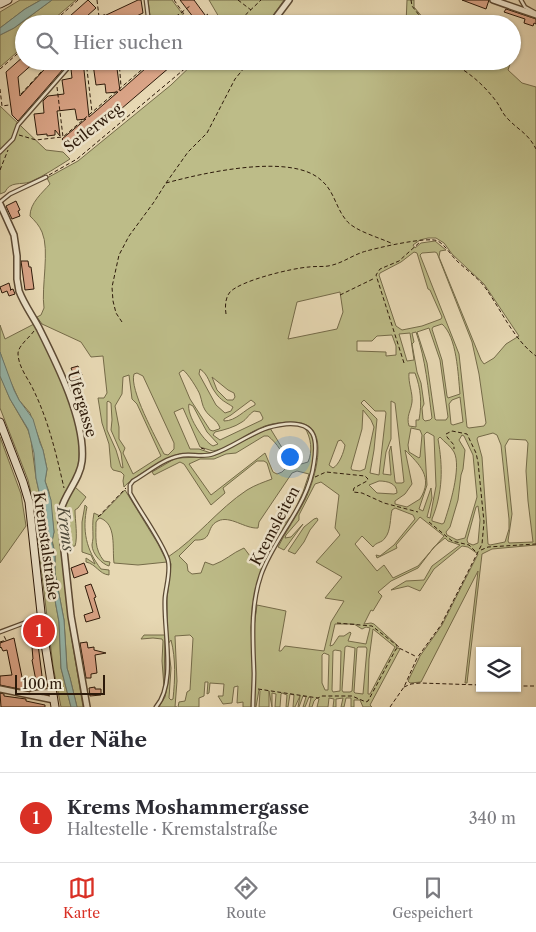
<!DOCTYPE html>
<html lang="de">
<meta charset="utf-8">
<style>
:root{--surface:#fff;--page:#f2f2f3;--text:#2b2b33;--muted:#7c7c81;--line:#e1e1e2;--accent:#d93025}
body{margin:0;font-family:"Libre Caslon Text",serif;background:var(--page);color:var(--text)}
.controls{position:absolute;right:15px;bottom:15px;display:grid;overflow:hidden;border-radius:0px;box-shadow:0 1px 4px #0004}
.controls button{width:45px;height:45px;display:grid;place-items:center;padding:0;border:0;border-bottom:1px solid var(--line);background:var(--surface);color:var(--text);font:25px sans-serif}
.scale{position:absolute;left:15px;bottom:12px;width:90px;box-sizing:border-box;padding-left:5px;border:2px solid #2d1a0a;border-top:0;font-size:14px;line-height:18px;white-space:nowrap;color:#2d1a0a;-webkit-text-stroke:4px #efe6ce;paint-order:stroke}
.you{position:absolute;left:289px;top:456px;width:18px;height:18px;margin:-12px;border:4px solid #fff;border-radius:50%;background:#1a73e8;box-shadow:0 0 0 8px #1a73e833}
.badge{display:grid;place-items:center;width:32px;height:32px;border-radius:50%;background:var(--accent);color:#fff;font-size:16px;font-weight:700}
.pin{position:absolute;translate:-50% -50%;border:2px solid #fff;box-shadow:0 1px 5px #0006}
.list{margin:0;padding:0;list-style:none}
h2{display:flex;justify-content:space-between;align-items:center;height:65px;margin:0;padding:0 20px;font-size:21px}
h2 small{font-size:16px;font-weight:400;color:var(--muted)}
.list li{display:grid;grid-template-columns:32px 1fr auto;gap:15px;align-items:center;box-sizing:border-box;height:90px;padding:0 20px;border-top:1px solid var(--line)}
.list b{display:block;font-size:19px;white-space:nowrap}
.list p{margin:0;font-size:16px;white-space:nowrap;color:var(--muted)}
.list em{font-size:16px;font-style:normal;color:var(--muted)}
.icon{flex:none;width:28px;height:28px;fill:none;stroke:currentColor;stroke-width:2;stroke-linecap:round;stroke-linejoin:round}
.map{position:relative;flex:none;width:536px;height:707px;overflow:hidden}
.search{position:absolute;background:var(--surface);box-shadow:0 1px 4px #0004;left:15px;right:15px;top:15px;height:55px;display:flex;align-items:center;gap:12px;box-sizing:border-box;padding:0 18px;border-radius:28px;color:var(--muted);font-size:19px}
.sheet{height:155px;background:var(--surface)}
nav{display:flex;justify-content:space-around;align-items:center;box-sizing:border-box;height:70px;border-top:1px solid var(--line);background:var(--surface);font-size:14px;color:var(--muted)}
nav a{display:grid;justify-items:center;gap:2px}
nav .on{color:var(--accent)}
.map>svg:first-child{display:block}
.green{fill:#bdbc88;stroke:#756b49;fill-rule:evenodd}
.water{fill:#97b9ae;stroke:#6d796c}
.building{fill:#dba588;stroke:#2d1a0a}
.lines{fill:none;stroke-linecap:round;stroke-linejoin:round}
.lane-casing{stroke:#5c4a34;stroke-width:5}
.street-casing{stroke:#5c4a34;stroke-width:8}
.secondary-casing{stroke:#2d1a0a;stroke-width:9}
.path{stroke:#2d1a0a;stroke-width:1;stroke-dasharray:4 2.5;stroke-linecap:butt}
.lane{stroke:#efe6ce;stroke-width:2.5}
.street{stroke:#efe6ce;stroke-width:5}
.secondary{stroke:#efe6ce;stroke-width:7}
.labels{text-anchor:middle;stroke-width:5;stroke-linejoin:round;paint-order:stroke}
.street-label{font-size:15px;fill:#2d1a0a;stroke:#efe6ce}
.water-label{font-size:16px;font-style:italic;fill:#4d4a3b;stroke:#efe6ce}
</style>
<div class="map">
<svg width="536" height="707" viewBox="0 0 536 707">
<rect width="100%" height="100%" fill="#e7d8b3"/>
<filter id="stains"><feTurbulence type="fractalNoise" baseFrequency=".004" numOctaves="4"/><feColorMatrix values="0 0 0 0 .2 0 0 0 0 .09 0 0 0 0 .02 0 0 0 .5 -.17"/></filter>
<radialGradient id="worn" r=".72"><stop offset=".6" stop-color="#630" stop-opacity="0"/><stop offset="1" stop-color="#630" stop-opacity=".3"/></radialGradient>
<path class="green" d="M 20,0 L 41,0 L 25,9 L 0,28 L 0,12 Z
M 52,0 L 76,0 L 48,24 L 24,24 L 24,46 L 0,67 L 0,35 L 14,28 Z
M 148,0 L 172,0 L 190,24 L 151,24 Z
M 209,0 L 284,0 L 267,24 L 223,24 Z
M 407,0 L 414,0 L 414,7 L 428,24 L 406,24 Z
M 196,61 L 511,61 L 508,70 L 522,83 L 536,87 L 536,545 L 492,549 L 482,554 L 467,683 L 465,683 L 478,571 L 421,682 L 410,683 L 408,681 L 420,656 L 442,625 L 478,554 L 468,547 L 462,546 L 434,569 L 420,591 L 408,586 L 391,590 L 406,581 L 424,580 L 432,566 L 460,545 L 448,541 L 445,538 L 434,547 L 418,568 L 391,581 L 378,592 L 382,596 L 373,611 L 371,610 L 364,624 L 371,623 L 374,624 L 397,645 L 396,647 L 400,649 L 370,705 L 372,707 L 363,707 L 360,700 L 354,700 L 354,707 L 351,707 L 351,698 L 346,698 L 344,707 L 341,707 L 343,698 L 336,699 L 336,707 L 333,707 L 334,699 L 329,698 L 328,707 L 317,707 L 319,699 L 317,698 L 314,701 L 312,707 L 309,707 L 311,698 L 309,697 L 305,707 L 303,707 L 306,697 L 303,696 L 299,707 L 298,707 L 300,696 L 295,707 L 293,707 L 294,695 L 290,694 L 288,707 L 286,707 L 287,695 L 282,693 L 281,694 L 280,707 L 275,707 L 276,694 L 272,693 L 272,707 L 269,691 L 269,707 L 259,707 L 260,691 L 259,690 L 256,707 L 254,707 L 255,687 L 254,627 L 257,605 L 286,611 L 279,651 L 281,651 L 285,646 L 324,651 L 331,622 L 344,601 L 325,598 L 342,577 L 316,562 L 340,535 L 335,528 L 339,495 L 321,482 L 315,484 L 299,515 L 299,520 L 286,535 L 285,538 L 291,537 L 303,524 L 284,550 L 278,547 C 286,531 297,516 305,500 C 313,484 327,441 310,427 C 301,420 283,422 272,424 C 251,428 234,448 213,451 L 200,447 L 183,408 L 174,412 L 190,449 L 199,449 L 211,453 C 201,455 190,452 180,454 C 168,456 131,478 124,487 L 123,481 L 124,475 L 121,472 L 113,470 L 111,467 L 109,444 L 102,423 L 98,398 L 104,398 L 107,393 L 103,356 L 91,357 L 81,342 L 42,324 L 37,317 L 41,315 L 44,308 C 41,287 50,250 42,232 C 39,225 35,221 30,216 C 30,203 42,193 50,184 L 47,178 L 78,161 L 171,85 ZM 428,238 L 436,238 L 444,243 L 452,254 L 484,284 L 519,336 L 506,344 L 494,358 L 484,364 L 481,360 L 439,257 L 440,251 L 446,250 L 435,241 L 421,243 L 415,248 L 413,245 L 420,240 ZM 414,252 L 417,253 L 428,289 L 430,290 L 442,317 L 441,319 L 422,326 L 402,330 L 396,326 L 379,275 L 380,273 L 401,262 ZM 435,252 L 437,253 L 472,342 L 479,374 L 486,423 L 484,426 L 469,428 L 467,427 L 459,354 L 420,255 L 422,253 ZM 340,292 L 343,312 L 337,329 L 288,339 L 297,302 ZM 442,324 C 457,337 458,374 460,394 L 448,398 L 447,396 L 442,360 L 432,329 L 433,327 ZM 429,328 L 440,360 L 448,417 L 446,420 L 436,420 L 435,419 L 427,363 L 417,332 ZM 416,332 C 426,360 428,389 432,418 L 430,420 L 425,421 L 423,419 L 422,408 L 424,404 L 421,383 L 417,372 L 412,344 L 414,342 L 412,333 ZM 410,333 L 414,360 L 407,361 L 399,334 ZM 392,335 L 396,346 L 396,355 L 386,356 L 386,352 L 357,351 L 357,341 L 372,341 L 377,336 ZM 200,369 C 209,375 209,384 215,392 C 221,401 226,402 233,407 L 231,411 L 225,413 L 216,405 L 199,374 ZM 183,370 C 187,372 199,391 200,395 C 202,401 202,405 205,410 C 210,418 217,419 220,428 L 219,429 L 213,431 L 210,430 L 190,399 L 179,373 ZM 137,373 L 143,376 L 174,443 L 174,449 L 168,455 L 164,454 C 156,438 129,389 134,374 ZM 409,373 L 415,373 C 421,389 422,403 419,420 L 416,420 L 416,427 L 409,426 C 406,416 411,411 412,402 C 413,393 408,383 409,373 ZM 129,375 L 132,399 L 137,404 L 161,456 L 133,474 L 123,453 L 125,448 L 119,439 L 119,427 L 115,406 L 122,394 L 123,377 ZM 212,377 L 228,390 L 234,393 L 235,397 L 233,400 L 227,400 L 217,390 ZM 460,397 L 463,422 L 453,425 L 451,424 L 449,404 L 452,400 ZM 251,400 L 255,403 L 255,405 C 244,410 236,421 224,421 L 224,419 L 231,415 ZM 364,400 L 375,411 L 385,411 L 386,413 L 379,475 L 370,473 L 374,450 L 377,419 L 361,403 ZM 108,401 L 111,403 L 112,420 L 111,430 L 121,453 L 123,468 L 121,467 L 116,450 L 107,430 L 107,402 ZM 391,401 L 395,403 L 404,482 L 402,483 L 396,483 L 395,481 L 391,446 L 389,452 L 391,475 L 383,474 L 386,452 L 391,439 ZM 189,404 L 193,406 L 207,432 L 218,444 L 213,446 C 203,441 186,414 189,404 ZM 363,410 L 371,420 L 374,427 L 365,469 L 360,471 L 352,470 L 351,468 L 362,429 ZM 254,411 L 260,412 L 263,418 L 262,420 L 220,440 L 213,435 L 215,432 C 224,430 235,427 242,422 C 247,419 248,415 254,411 ZM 411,428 L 420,430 L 422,435 L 420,457 L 419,458 L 409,452 L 408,445 ZM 427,432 L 434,436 L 436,486 L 430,518 L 427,517 L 432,498 L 431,488 L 423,511 L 419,509 L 427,485 L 424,435 ZM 493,433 L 497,435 L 501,445 L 509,519 L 509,529 L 505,542 L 490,545 L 488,544 L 482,457 L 477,439 L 478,437 ZM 462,435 L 464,436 L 473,455 L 477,497 L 465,538 L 457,540 L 447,535 L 446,532 L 450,527 L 458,500 L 461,475 L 463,469 L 465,450 L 459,440 ZM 440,437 C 444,442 451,446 454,452 C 462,467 449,508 444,523 L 442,524 L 432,521 L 432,519 C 443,492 443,467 438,439 ZM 509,439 L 526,440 L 528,443 L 526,471 L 528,501 L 533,542 L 509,543 L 508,541 L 512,514 L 505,446 ZM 341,440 L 345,445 C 344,452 339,465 333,468 L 329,465 L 338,441 ZM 405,450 C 419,464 434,477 420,499 L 407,507 L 395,504 L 395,501 L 405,494 L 412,484 ZM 379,481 C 387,481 397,483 397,493 L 394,494 L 377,493 L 369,485 ZM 478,506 L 480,520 L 478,543 L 473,545 L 468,543 L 467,540 L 476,507 ZM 395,508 L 413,515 L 415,519 L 394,545 L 380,556 L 376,555 L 377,558 L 397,548 L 396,545 L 420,517 L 444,536 L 418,566 L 393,578 L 384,565 L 377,571 L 355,544 L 362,536 L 373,547 C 376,542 382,543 385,538 C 391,531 390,518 392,510 ZM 335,624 L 354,624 L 362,629 L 366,627 L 370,628 L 366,644 L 348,641 L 351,633 L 350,632 L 344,636 L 339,636 L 333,645 L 330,646 ZM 373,629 L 395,647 L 370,694 L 368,694 L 369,659 ZM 347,646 L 355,648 L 352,691 L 350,692 L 343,692 L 342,690 L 345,647 ZM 358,647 L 366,647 L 367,649 L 363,694 L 355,693 L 354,692 L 357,648 ZM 335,650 L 341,651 L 340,691 L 333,692 L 332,690 L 333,651 ZM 324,653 L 329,655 L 328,690 L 325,690 L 322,683 L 322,655 Z
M 0,106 L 46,150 L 63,152 L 70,159 C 57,167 44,176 30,182 C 21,185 10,181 5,192 L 0,194 Z
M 34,324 C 54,362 86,424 78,467 C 75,485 58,493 58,516 L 68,616 L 83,707 L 77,707 L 70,678 L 67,668 L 64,620 L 55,573 L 55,553 L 52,540 L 54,532 L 49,492 L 45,481 L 47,469 L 43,450 L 30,413 L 19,400 L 8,376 L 0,352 L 0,325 L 5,339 Z
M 0,375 L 10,399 L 28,430 L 31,440 L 36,478 L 48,532 L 50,573 L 59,622 L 61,668 L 71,707 L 61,707 L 53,666 L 33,501 L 28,480 L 0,408 Z
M 270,428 L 284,451 L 291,467 L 308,462 C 313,451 311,438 305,428 L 310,431 L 314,443 L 313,464 L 309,480 L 295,514 L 284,529 L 264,565 L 256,589 L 251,627 L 253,673 L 251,707 L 243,707 L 243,702 L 237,703 L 238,686 L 234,687 L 232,703 L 223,704 L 218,696 L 223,696 L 224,684 L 210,683 L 209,693 L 207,694 L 208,682 L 205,682 L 204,696 L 199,698 L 199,707 L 178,707 L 179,702 L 185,701 L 187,692 L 190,690 L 193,638 L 190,635 L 175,636 L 177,681 L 175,707 L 177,707 L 159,707 L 165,697 L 168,682 L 167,599 L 171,564 L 168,557 C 197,538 218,509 247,490 C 255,485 264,482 272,479 L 267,463 L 264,461 L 257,461 L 223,488 L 225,493 L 211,505 L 184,464 L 180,462 L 154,475 L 152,472 L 176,458 L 203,457 L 215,455 ZM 264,436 L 268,436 C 277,443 285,455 287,467 L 282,472 L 277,474 L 273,472 L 265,453 L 211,495 L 189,464 L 200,459 L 214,459 L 226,454 L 236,453 ZM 297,471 L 309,474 L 303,492 L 293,514 L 279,529 L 264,557 L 259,562 L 250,556 L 244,548 C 232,553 225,561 213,565 L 205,562 L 201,573 L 192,574 L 188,571 L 187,564 L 179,556 L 195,540 C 214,541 205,527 218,521 C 230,515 245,529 258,528 L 259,522 L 292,473 ZM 171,640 C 176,659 175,680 173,699 L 171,700 L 169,698 L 171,668 L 168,644 Z
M 0,437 L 21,494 L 26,526 L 0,563 Z
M 75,487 L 86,497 L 78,508 L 75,510 C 75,520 78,537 75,546 L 66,547 C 64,519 59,513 75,487 Z
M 125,490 L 158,544 L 167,562 L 138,565 L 114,563 C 112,548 117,524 100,518 L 98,519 L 96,522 C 96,537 94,549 104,561 L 110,562 L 109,566 C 102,564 92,554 92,545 C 92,543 93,540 93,538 C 93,529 92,522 94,513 L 100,516 Z
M 85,505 L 87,507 C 82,530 86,550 101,569 L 109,570 L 109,575 C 99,574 96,564 86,562 L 86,558 L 95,564 L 91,555 L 82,552 L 82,522 Z
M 314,519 L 317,518 L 318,520 L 310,530 L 304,542 L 295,554 L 288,551 L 304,527 Z
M 144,635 L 165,635 L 164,687 L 162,661 L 163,641 L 162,639 L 153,638 L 141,639 Z"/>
<path class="water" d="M 41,0 L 52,0 L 14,28 L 0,35 L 0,28 L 25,9 Z
M 0,352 L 14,390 L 19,400 L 33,419 L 40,443 L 43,450 L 47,469 L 45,481 L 51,500 L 54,532 L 52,542 L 55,553 L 55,573 L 64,620 L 67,668 L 70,678 L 77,707 L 71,707 L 61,668 L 59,622 L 50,573 L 48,532 L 36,478 L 34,453 L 28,429 L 10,399 L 0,376 Z"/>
<path class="building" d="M 88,0 L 96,8 L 78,24 L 61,24 Z
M 138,0 L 141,0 L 143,13 L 120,24 L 87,24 Z
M 180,0 L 194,0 L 205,15 L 197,22 Z
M 462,0 L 489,0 L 486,9 Z
M 506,9 L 536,19 L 536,24 L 534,23 L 533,26 L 524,23 L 525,19 L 504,12 Z
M 24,56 L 24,61 L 36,61 L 18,77 L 20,96 L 52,61 L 70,61 L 18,121 L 12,115 L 6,72 Z
M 77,61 L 82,61 L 84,70 L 89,117 L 118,92 L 106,93 L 105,84 L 96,85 L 93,64 L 103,63 L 103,61 L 116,61 L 120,91 L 154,61 L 177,61 L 72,151 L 62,139 L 86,119 L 77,120 L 75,109 L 57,111 L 60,136 L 55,130 L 55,135 L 47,136 L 47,134 L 37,135 L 34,114 L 44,113 L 43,101 L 48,96 L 64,94 L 62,80 L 72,78 L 71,69 Z
M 16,201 L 20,210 L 18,211 L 20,216 L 12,219 L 6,206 Z
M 21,261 L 28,261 L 29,267 L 31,267 L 34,289 L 25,290 Z
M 9,283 L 11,290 L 10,290 L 13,289 L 15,294 L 9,296 L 7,291 L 2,293 L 0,287 Z
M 78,366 L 82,375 L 78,377 L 80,384 L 72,388 L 68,377 L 74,375 L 71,368 Z
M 84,563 L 88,573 L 74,578 L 71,568 Z
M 91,584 L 96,597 L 94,598 L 100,618 L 86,622 L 84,615 L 93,612 L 85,586 Z
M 14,638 L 23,682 L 36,681 L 32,660 L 33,659 L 32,647 L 33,647 L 33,645 L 38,644 L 42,676 L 40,677 L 41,688 L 29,691 L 0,685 L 0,676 L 12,675 L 7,650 L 3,651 L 1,647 L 0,648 L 0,643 Z
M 87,642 L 88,648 L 94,647 L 94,650 L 106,653 L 95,655 L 97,673 L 91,674 L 91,678 L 86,678 L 80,643 Z
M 95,687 L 95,689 L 101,689 L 101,695 L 90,696 L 89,688 Z
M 0,693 L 4,694 L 4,696 L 26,699 L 26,701 L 45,705 L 45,707 L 1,707 Z"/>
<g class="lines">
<g class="lane-casing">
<path id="lane" d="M 146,0 L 149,24
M 521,0 L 525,7 L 536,13
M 0,152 L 13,139 L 18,125 L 74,61
M 0,202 L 10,194 L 46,177
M 0,632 L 40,617
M 156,707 C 177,683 163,629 165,598 C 166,586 171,572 168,560 C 162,541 140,512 130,493 L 130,485 L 133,481 C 147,473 163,459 179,456 C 190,453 202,458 213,454 C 231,448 246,436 264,429 C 271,426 278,425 286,424 C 315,422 318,438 314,463 C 308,507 275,535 261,575 C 250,607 253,640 254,673 C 254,684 253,696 253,707"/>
</g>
<g class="street-casing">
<path id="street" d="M 493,0 L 536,15
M 271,24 L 289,0
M 0,204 L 14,235 L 17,256 L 17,279 L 19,291 C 24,304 32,315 39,328 C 56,362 86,421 82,461 C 80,480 64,494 60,513 L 71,616 L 87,707
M 0,689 L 54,700
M 32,694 L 52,691"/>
</g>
<g class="secondary-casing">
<path id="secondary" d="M 0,4 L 8,0
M 0,422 L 23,482 L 29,502 L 43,631 L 55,707"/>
</g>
<path class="path" d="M 97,0 L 99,17 L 106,14
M 174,0 L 191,24
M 238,0 L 251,10
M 411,0 L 412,6 L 426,24
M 152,21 L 170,19 L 178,15
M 51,24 L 78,0
M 83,24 L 98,17
M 176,24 L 178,15 L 190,6
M 195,24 L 208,14
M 236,24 L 261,0
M 86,61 L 92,112
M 119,61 L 121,86
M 447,61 C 467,70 483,84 496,101 C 500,106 502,113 507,118 C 518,130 528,133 536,149
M 0,69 L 24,48
M 57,87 L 63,137 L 152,61
M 0,89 L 2,106 L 9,105
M 21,94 L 51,61
M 19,135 L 36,140 L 62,137
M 0,170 L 8,150
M 49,175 L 77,159 L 194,61
M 166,183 C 203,173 293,152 322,181 C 334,191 336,208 346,220 C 354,231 381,238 393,244
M 340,295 L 375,278
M 226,314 C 225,307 225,298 230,292 C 242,280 293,268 309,267 C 316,266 322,267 328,266 C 341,264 351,256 363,252 C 376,248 428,236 438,241 C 446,246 450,254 456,260 C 465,269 476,276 484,286 C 501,309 513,339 536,356
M 122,322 L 116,313 L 113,301 L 112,287 L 119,255 L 129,236 L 154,202 L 166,183 L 188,152 L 207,133 L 235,79 L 250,61
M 34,331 C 29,338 19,345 18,353 C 18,365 26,376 31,385 C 48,418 56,453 64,488
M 404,363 L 376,275 L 380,269 L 399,261 L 420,242
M 201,448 L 207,450
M 315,477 L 326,472 L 365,476 L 368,479 L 367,481 L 354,488 L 353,492 L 362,493 L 384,503 L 418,512
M 98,517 L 126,488
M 429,522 L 452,541 L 469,545 L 477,553
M 481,550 L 488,547 L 536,544
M 337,623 L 372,626 L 399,647
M 0,642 L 6,640 L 4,636
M 517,686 L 536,686
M 404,687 L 411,684 L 420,683 L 480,685
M 258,689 L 318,698 L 322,696 L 352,696 L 366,702 L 368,701 L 396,649 L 399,648 L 417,657
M 390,707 L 404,687 L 417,658 L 441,625 L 482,544 L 484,522 L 478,462 L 476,453 L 467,434 L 452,431 L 446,434 L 447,437 L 454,445 L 454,449"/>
<use href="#lane" class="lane"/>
<use href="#street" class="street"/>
<use href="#secondary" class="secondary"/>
</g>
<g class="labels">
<g class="street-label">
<text transform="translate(93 128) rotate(-38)" y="5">Seilerweg</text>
<text transform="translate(82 404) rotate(73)" y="5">Ufergasse</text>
<text transform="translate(275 526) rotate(-62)" y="5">Kremsleiten</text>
<text transform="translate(46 546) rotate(82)" y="5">Kremstalstraße</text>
</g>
<g class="water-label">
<text transform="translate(66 529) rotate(82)" y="6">Krems</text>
</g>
</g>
<rect width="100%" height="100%" filter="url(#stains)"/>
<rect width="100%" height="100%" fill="url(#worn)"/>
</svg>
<div class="controls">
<button><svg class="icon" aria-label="layers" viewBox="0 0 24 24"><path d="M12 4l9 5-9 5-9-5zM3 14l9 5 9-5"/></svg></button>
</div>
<div class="scale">100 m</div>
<div class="you"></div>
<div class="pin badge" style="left:39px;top:631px">1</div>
<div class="search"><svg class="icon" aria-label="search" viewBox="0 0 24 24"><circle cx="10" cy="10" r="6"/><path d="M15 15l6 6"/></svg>Hier suchen</div>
</div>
<section class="sheet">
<h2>In der Nähe<small></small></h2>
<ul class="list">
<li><span class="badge">1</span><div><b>Krems Moshammergasse</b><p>Haltestelle · Kremstalstraße</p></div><em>340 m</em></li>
</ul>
</section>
<nav>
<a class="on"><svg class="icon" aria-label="map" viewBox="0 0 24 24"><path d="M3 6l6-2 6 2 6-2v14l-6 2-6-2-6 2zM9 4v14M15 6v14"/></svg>Karte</a>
<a><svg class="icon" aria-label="directions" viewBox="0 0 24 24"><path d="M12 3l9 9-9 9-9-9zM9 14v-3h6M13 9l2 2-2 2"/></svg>Route</a>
<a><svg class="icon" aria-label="saved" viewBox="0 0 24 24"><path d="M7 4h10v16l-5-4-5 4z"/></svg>Gespeichert</a>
</nav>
